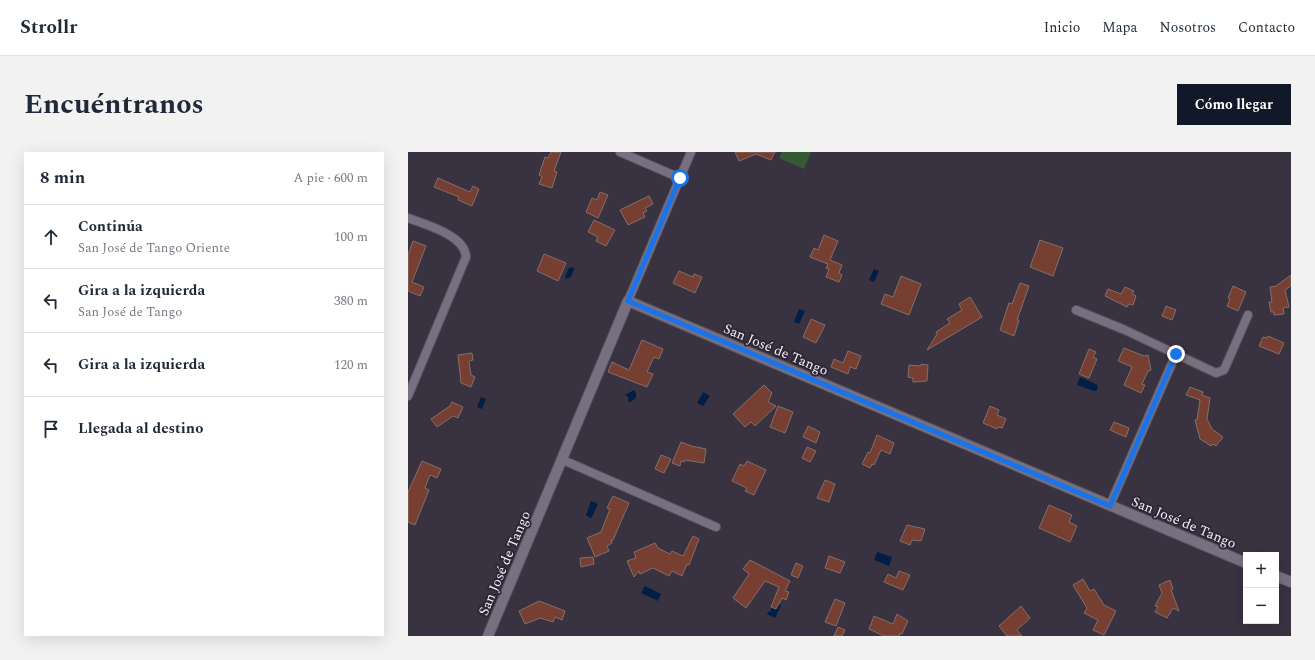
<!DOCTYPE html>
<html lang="es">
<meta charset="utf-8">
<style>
:root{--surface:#fff;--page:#f2f2f3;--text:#1f2937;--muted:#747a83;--line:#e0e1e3;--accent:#111827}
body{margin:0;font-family:Spectral,serif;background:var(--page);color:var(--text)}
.controls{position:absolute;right:12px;bottom:12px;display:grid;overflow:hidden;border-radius:0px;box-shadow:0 4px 16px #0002}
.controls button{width:36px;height:36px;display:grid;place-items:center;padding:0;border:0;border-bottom:1px solid var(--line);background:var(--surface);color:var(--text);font:20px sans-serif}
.stop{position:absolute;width:12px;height:12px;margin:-9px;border:3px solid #1a73e8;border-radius:50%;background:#fff}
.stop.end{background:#1a73e8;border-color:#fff;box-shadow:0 1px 4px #0008}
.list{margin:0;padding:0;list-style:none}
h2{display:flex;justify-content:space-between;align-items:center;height:52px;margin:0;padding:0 16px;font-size:17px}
h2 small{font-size:13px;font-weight:400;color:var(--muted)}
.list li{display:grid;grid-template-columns:26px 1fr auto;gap:12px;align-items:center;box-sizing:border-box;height:64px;padding:0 16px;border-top:1px solid var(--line)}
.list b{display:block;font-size:15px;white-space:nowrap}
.list p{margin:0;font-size:13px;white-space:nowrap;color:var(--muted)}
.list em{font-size:13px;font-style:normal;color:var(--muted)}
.icon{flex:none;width:22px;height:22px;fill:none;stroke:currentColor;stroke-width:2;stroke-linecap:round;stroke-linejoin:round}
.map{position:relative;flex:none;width:883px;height:484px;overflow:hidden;border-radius:0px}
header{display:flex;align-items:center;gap:24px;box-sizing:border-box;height:56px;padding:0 20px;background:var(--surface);border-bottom:1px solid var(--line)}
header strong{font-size:19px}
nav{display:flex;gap:22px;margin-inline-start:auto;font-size:14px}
.intro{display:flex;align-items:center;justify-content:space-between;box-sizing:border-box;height:96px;padding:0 24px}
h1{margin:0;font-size:28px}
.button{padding:10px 18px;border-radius:0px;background:var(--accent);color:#fff;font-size:14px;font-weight:700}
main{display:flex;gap:24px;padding:0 24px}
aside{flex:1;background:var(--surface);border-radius:0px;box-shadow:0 4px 16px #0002}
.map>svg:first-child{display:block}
.green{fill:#365a33}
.water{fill:#011f46}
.building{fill:#763f31;stroke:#836f6a}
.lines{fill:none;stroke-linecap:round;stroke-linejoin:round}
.minor-casing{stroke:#57525e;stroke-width:10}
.tertiary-casing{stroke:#57525e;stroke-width:12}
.minor{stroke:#777080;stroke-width:8}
.tertiary{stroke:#777080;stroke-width:10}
.route{stroke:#1a73e8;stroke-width:5}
.labels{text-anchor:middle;stroke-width:4;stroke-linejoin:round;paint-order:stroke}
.street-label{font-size:14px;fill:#f4f0f9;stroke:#2e2836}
</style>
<header>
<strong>Strollr</strong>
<nav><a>Inicio</a><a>Mapa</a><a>Nosotros</a><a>Contacto</a></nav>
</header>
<div class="intro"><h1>Encuéntranos</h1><a class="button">Cómo llegar</a></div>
<main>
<aside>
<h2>8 min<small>A pie · 600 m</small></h2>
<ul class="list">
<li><svg class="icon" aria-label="ahead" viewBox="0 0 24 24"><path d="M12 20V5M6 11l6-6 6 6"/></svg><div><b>Continúa</b><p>San José de Tango Oriente</p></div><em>100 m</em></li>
<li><svg class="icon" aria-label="left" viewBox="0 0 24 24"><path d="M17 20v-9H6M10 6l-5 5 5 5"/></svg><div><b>Gira a la izquierda</b><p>San José de Tango</p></div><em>380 m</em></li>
<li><svg class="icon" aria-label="left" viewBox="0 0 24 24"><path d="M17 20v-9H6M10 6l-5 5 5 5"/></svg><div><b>Gira a la izquierda</b></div><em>120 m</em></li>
<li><svg class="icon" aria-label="arrive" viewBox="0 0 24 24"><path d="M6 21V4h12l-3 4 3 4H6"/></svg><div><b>Llegada al destino</b></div></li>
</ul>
</aside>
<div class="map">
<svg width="883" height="484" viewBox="0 0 883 484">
<rect width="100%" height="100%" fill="#393240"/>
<path class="green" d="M 374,0 L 403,0 L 396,17 L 371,6 Z"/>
<path class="water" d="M 165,115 L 166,117 L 163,125 L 158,127 L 157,124 L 161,116 Z
M 466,117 L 471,119 L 466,130 L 461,128 Z
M 391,157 L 397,159 L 391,172 L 386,170 Z
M 672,225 L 688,232 L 690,235 L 689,238 L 686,239 L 669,233 Z
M 226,238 L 228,241 L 228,246 L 221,251 L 220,245 L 217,243 Z
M 295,240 L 302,244 L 295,254 L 289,251 Z
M 73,245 L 78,247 L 74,257 L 69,255 Z
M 183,349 L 190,352 L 184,365 L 182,366 L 178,363 Z
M 469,400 L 484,405 L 481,414 L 466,408 Z
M 237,434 L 253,442 L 250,449 L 233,441 Z
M 366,450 L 373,453 L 367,466 L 359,462 L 360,460 L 362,460 Z"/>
<path class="building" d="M 143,0 L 153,0 L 146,19 L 149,20 L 144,36 L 131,32 L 134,25 L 131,23 L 137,5 L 140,6 Z
M 327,0 L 367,0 L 363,8 L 348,2 L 331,9 Z
M 30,26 L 62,40 L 65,34 L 71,37 L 64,54 L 50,48 L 51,45 L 26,35 Z
M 192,40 L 200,43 L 190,66 L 178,60 L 184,46 L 189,48 Z
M 241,44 L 245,52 L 237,56 L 239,59 L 235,61 L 237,65 L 220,73 L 212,58 Z
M 186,68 L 207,78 L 198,94 L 188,89 L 190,85 L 180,80 Z
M 416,83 L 430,89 L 422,108 L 434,113 L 431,121 L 434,123 L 431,130 L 418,125 L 421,117 L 418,116 L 420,112 L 402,105 L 406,96 L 410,98 Z
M 632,88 L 655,96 L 645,124 L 622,115 Z
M 5,89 L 18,94 L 4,130 L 16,135 L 12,144 L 0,139 L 0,103 Z
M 136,102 L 158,111 L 150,129 L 129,119 Z
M 271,119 L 285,125 L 286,122 L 294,125 L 287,141 L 265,131 Z
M 883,123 L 883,134 L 877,138 L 881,155 L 875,156 L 876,162 L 866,163 L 866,160 L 863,160 L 861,150 L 864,150 L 862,135 L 868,134 Z
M 493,124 L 513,132 L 501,163 L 473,152 L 477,142 L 485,145 Z
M 612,131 L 621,134 L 609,168 L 611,168 L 606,184 L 592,178 L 601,151 L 604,152 Z
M 825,134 L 838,140 L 830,159 L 819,154 L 822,147 L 820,146 Z
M 717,135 L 726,139 L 724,142 L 728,144 L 725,153 L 721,152 L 719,155 L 697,144 L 700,137 L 713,142 Z
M 562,145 L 574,165 L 519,198 L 529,182 L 528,180 L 542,171 L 539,167 L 554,158 L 551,152 Z
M 758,154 L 768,158 L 764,168 L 754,164 Z
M 403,167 L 417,173 L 408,191 L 395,185 Z
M 860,184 L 876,191 L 871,202 L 851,194 L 855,185 L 859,186 Z
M 234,188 L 255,197 L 251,207 L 246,205 L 239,220 L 245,222 L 239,235 L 200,220 L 204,210 L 221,218 Z
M 716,196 L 736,204 L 740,203 L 743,218 L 740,219 L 734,232 L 737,233 L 733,241 L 716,233 L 724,215 L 710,209 Z
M 681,197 L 688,200 L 685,205 L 689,207 L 681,226 L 671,222 Z
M 440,199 L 453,204 L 448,217 L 442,215 L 440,222 L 423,215 L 426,207 L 435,211 Z
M 64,201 L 65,208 L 61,209 L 63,223 L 67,225 L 63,235 L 53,231 L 50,203 Z
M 513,212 L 520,213 L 519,229 L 505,230 L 505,226 L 500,225 L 501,213 L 513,214 Z
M 356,233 L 364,241 L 360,250 L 368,254 L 347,274 L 343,270 L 337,275 L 325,262 Z
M 782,235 L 795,240 L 794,243 L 802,246 L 799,267 L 804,277 L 815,285 L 808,294 L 805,292 L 803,294 L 792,287 L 787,268 L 789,268 L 792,248 L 778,243 Z
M 44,250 L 55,255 L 50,266 L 45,264 L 29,275 L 23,267 L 42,254 Z
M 370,254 L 385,260 L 377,281 L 362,275 Z
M 582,254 L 591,258 L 589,263 L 598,267 L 594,276 L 590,275 L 589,277 L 575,271 Z
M 706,270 L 721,276 L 718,285 L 702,278 Z
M 400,274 L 412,280 L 408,291 L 395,285 Z
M 469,283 L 486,291 L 482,302 L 473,298 L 466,313 L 464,312 L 462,316 L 454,312 L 460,300 L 462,301 Z
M 273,290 L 283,294 L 298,297 L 296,311 L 277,308 L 276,310 L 273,309 L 272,314 L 264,311 Z
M 399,295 L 408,299 L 402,310 L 394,306 Z
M 253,303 L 263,307 L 256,321 L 247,317 Z
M 14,309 L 33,317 L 29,326 L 22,323 L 17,336 L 21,338 L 7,373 L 0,370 L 0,340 Z
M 339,309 L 358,318 L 346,343 L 337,339 L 339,336 L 324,329 L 332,312 L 336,314 Z
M 417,328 L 427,332 L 421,350 L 409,346 Z
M 205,344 L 221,351 L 205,388 L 203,388 L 204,391 L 199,394 L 201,399 L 187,405 L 179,386 L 193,380 L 202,357 L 199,356 Z
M 641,353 L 664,363 L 661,370 L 669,374 L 662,390 L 631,376 Z
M 499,373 L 517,377 L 513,389 L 504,388 L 502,393 L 492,389 Z
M 285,384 L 291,387 L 281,413 L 279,412 L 274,424 L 264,419 L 261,424 L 245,416 L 232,422 L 231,419 L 226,425 L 219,409 L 228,406 L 226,400 L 247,391 L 250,396 L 262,402 L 264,399 L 275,404 Z
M 421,404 L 437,410 L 432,421 L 417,416 Z
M 185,405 L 186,412 L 173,415 L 172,406 Z
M 342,408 L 382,429 L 377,439 L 381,440 L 378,448 L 374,446 L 368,457 L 363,455 L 371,435 L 357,429 L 338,456 L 325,446 L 341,422 L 335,417 Z
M 388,411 L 395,414 L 390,426 L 383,423 Z
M 491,419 L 502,423 L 495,438 L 476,430 L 480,422 L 488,426 Z
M 675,427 L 682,439 L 686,437 L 696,453 L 708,459 L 696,483 L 685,478 L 690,468 L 676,461 L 679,456 L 665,433 Z
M 762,428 L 765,437 L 763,438 L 771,459 L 765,456 L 759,466 L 747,460 L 750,455 L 747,454 L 754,441 L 751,433 Z
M 427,447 L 437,451 L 428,474 L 417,470 Z
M 131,449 L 157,459 L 154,468 L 147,465 L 145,470 L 132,466 L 117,472 L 111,459 Z
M 613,454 L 622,466 L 609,478 L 614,484 L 599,484 L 591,474 Z
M 489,462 L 500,469 L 494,482 L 492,481 L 491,484 L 476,484 L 461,477 L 466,464 L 485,472 Z
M 430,475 L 437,478 L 434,484 L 426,484 Z"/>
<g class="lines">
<g class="minor-casing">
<path id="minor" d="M 212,0 L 272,26
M 0,66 C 18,73 57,83 58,105 L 0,244
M 220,149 L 283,0
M 668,158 L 717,178 L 808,221 L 816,218 L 840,163
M 155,308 L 308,375
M 702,353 L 768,202"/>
</g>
<g class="tertiary-casing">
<path id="tertiary" d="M 868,424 L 883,430
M 80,484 L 220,149 L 838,411"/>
</g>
<use href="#minor" class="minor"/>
<use href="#tertiary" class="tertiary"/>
</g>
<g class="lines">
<path class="route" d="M 272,26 L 220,149 L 702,354 L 768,202"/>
</g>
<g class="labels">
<g class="street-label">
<text transform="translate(368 197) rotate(23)" y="5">San José de Tango</text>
<text transform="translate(776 370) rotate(23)" y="5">San José de Tango</text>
<text transform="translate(96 411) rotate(-67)" y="5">San José de Tango</text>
</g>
</g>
</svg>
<div class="controls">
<button>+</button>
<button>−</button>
</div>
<div class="stop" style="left:272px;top:26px"></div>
<div class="stop end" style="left:768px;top:202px"></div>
</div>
</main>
